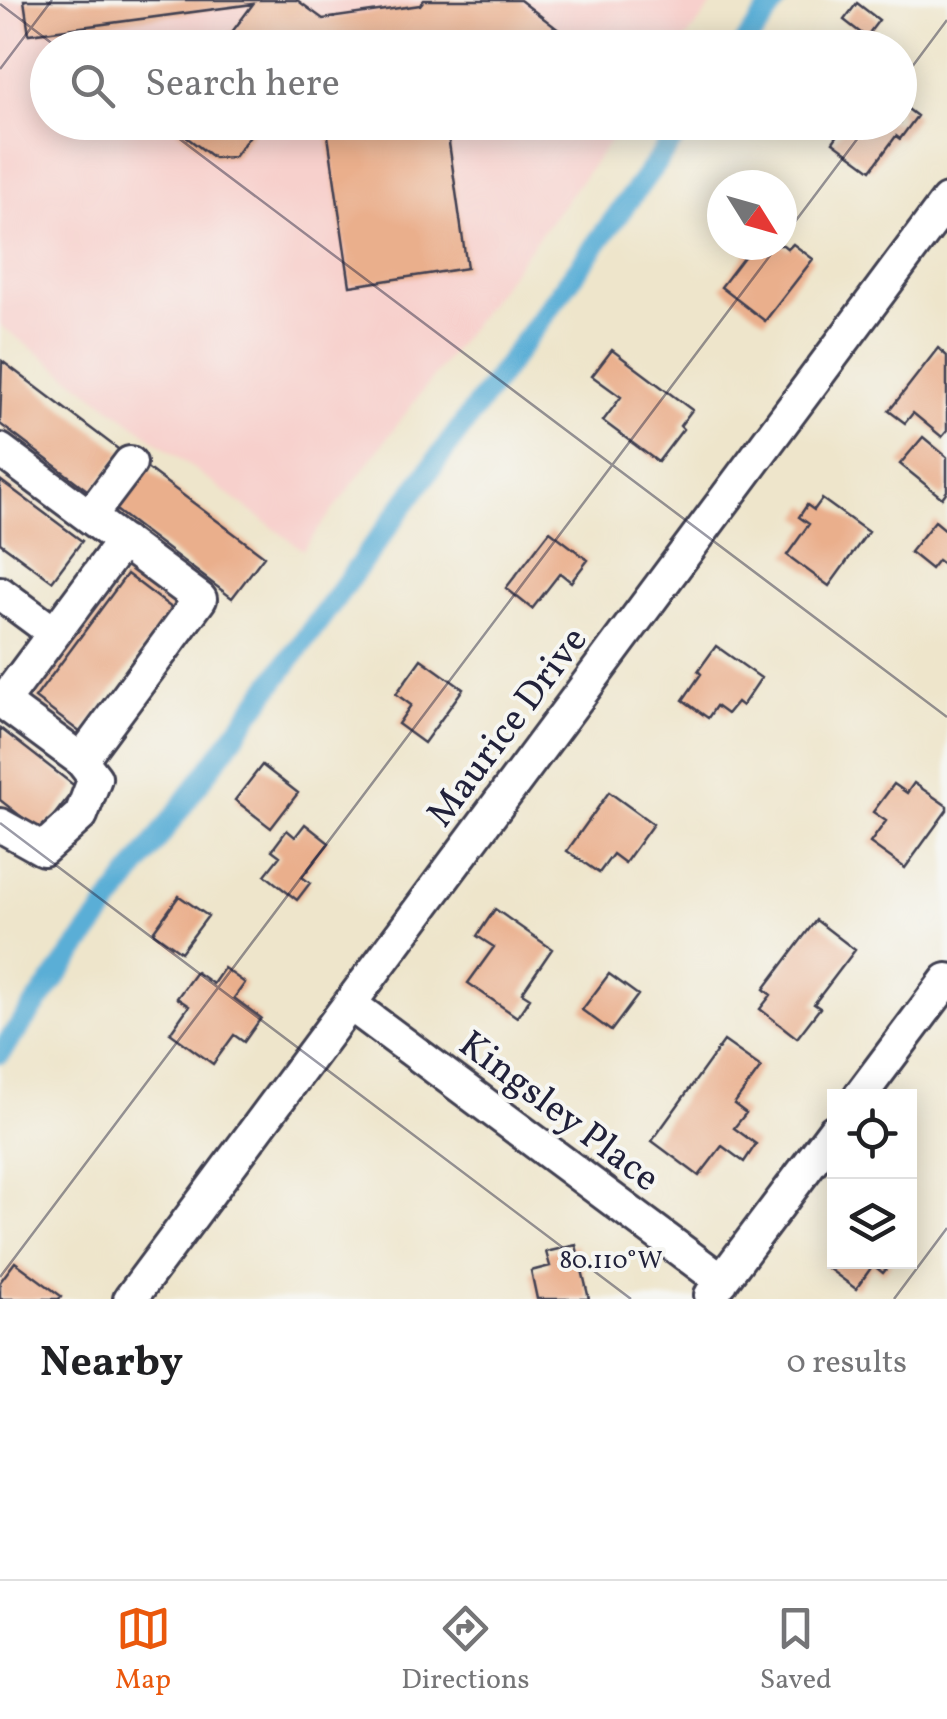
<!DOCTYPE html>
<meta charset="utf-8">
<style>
:root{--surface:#fff;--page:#f2f2f2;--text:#202124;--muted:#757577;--line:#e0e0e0;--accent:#ea580c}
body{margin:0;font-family:Vollkorn,serif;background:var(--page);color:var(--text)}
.controls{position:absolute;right:30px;bottom:30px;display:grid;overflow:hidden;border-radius:0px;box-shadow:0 5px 25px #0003}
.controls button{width:90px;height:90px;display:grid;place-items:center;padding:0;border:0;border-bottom:2px solid var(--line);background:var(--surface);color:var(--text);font:50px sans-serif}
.compass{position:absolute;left:707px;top:170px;width:90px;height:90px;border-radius:50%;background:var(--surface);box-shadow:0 5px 25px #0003;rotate:127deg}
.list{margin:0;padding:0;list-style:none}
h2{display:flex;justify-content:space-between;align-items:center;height:130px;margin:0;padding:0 40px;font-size:42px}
h2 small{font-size:32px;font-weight:400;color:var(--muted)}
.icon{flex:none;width:55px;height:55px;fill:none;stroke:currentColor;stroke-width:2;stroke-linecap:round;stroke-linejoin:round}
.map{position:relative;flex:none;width:947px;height:1299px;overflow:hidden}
.search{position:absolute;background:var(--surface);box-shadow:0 5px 25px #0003;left:30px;right:30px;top:30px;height:110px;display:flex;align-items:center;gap:25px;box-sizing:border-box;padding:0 35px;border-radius:55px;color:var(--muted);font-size:38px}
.sheet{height:280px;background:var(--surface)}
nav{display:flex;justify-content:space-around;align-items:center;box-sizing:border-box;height:140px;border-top:2px solid var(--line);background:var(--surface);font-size:28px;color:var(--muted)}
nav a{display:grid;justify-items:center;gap:5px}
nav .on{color:var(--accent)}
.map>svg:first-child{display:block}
.built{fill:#f7d0cc}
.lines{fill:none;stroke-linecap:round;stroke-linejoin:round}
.canal{stroke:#5aaed6;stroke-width:22}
.building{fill:#eaaf8c}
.minor-casing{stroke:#413f51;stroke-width:38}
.minor{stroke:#fff;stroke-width:32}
.ticks{fill:none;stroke:#22223b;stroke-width:2.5;stroke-opacity:0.45}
.labels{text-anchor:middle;stroke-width:8;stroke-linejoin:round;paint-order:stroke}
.street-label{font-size:38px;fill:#22223b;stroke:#f6f6f2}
.ticks-label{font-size:25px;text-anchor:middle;fill:#22223b;stroke:#f6f6f2;stroke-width:8;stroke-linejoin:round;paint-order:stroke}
</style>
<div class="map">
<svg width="947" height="1299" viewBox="0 0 947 1299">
<rect width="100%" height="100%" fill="#f6f6f2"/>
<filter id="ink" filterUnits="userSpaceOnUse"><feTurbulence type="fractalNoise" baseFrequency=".01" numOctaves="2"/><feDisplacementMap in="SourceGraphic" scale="20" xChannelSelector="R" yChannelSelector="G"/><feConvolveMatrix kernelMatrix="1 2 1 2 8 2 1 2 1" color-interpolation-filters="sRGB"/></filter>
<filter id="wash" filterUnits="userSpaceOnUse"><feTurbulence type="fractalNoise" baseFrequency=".0048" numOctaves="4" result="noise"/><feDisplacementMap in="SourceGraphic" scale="40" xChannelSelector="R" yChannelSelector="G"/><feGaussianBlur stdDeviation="2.25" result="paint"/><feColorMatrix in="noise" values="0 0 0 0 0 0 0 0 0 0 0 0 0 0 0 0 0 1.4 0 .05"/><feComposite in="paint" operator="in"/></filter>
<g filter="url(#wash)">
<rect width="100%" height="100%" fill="#eee5cb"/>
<path class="built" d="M 0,0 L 716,0 L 680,47 L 48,48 L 48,122 L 624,123 L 303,550 L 0,325 Z"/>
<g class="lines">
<path class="canal" d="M 742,48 L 777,0
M 0,1053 L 686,122"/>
</g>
<g id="blocks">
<path class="building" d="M 24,0 L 297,0 L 323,19 L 420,5 L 424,0 L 520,0 L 582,48 L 455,48 L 433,31 L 435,48 L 220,48 L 253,4 L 29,34 Z
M 857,3 L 879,20 L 866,37 L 844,20 Z
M 900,103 L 917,116 L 900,139 L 896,136 L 871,170 L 833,142 L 847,122 L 900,122 Z
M 175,122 L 260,122 L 234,157 L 214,158 L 177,130 Z
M 326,122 L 446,122 L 467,268 L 350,286 Z
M 793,244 L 813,259 L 765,321 L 721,287 L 753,245 L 783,245 L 788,249 Z
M 938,348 L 947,356 L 947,431 L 942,437 L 913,413 L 905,423 L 889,411 Z
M 612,350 L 692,410 L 680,426 L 683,429 L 658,462 L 603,421 L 621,397 L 592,376 Z
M 2,361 L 122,452 L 91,493 L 0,424 Z
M 923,437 L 947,457 L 947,491 L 942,498 L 900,464 Z
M 143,465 L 264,556 L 232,598 L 112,507 Z
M 0,480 L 82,541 L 52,581 L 0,543 Z
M 822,499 L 868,532 L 829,586 L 787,555 L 809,524 L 799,517 L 807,505 L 814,510 Z
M 935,521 L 947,531 L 947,567 L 938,560 L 931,569 L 910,552 Z
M 550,531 L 588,560 L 571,582 L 560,573 L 532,609 L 506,588 Z
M 127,574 L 173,609 L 81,733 L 35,698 Z
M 716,646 L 761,678 L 742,706 L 737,702 L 727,714 L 716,706 L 708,718 L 683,700 L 701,674 L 698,671 Z
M 421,659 L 463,689 L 424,743 L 398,724 L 411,705 L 396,694 Z
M 0,728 L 76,787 L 41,832 L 0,800 Z
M 262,765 L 298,793 L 271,828 L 235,800 Z
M 914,783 L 947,806 L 947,810 L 905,868 L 870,843 L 886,821 L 873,812 L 894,784 L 907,793 Z
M 609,792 L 653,824 L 625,863 L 613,854 L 599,873 L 567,851 Z
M 305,824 L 329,843 L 302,877 L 310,883 L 297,900 L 265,875 L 280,856 L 272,850 L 287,830 L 295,837 Z
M 179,896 L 208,916 L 181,952 L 153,932 Z
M 495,909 L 552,949 L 522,993 L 530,998 L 517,1017 L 468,983 L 494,947 L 477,936 Z
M 816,920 L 855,950 L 814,1004 L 820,1008 L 797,1038 L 760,1009 L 771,995 L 764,989 Z
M 224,968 L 245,983 L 234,998 L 261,1018 L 244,1042 L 234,1035 L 213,1064 L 170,1033 L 189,1006 L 177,998 L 196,972 L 213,984 Z
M 609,974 L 638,995 L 611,1031 L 582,1010 Z
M 724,1041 L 761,1067 L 734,1104 L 746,1113 L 734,1128 L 756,1144 L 744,1162 L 722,1146 L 699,1176 L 652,1141 Z
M 576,1245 L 589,1299 L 537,1299 L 531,1271 L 550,1266 L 546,1252 Z
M 834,1253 L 834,1262 L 892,1262 L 883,1273 L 873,1265 L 856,1289 L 825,1266 Z
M 15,1262 L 61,1296 L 59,1299 L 0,1299 L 0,1282 Z"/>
</g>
</g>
<g filter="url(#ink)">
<use href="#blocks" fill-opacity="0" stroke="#413f51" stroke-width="2.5"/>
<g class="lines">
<g class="minor-casing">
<path id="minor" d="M 0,450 L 200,599 L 81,760 L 95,778 L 81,815 L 43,849 L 0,825
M 90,516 L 130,463
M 0,593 L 54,633
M 0,700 L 81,760
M 3,702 L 123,541
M 350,1004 L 722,1281
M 860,1096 L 947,980
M 711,1295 L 834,1131
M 130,1299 L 947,201"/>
</g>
<use href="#minor" class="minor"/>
</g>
</g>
<path class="ticks" d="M 0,4 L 58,48M 0,69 L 52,0M 900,83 L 947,20M 157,122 L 947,717M 782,239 L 870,122M 0,823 L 631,1299M 0,1277 L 778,245M 894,1299 L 947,1228"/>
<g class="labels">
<g class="street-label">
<text transform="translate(506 726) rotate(-53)" y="13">Maurice Drive</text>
<text transform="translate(560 1110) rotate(37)" y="13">Kingsley Place</text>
</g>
</g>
<g class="ticks-label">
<text x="611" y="1268">80.110°W</text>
</g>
</svg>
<div class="controls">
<button><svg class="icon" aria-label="locate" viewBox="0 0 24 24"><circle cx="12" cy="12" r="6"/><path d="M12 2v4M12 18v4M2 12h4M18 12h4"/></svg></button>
<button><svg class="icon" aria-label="layers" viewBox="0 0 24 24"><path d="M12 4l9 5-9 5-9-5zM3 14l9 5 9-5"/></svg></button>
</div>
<svg class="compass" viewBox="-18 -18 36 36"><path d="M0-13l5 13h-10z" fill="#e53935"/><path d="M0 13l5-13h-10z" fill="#757577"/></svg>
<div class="search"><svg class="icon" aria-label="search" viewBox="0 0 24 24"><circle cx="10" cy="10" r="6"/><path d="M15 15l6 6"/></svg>Search here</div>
</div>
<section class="sheet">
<h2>Nearby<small>0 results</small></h2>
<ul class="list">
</ul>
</section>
<nav>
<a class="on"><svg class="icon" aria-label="map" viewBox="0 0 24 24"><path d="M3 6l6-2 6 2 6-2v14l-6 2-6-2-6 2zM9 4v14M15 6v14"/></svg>Map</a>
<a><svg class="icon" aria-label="directions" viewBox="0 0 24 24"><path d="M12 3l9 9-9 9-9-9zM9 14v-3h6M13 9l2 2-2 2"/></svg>Directions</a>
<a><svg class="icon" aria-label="saved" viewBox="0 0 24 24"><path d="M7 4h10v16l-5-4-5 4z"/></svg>Saved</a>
</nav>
